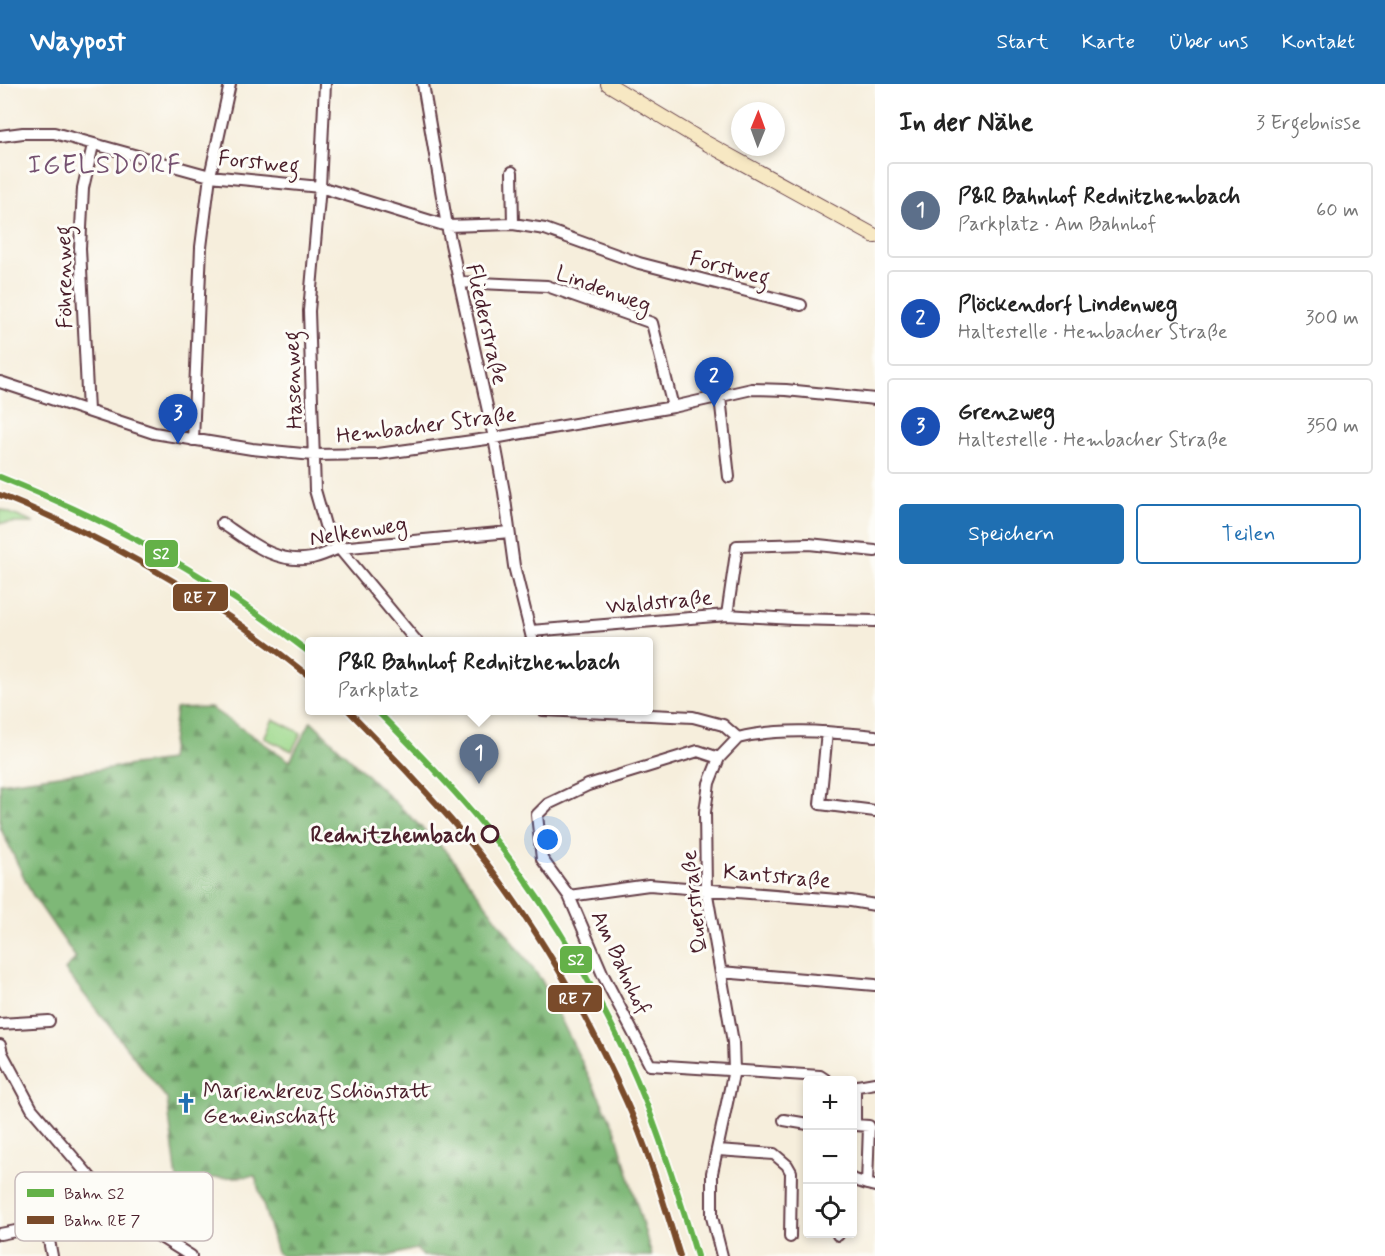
<!DOCTYPE html>
<html lang="de">
<meta charset="utf-8">
<style>
:root{--surface:#fff;--page:#f2f2f2;--text:#222;--muted:#767676;--line:#e0e0e0;--accent:#1f6fb2}
body{margin:0;font-family:Mynerve,sans-serif;background:var(--page);color:var(--text)}
.controls{position:absolute;right:18px;bottom:18px;display:grid;overflow:hidden;border-radius:6px;box-shadow:0 3px 9px #0003}
.controls button{width:54px;height:54px;display:grid;place-items:center;padding:0;border:0;border-bottom:2px solid var(--line);background:var(--surface);color:var(--text);font:30px sans-serif}
.compass{position:absolute;left:731px;top:18px;width:54px;height:54px;border-radius:50%;background:var(--surface);box-shadow:0 3px 9px #0003;rotate:1deg}
.you{position:absolute;left:548px;top:756px;width:21px;height:21px;margin:-15px;border:4px solid #fff;border-radius:50%;background:#1a73e8;box-shadow:0 0 0 9px #1a73e833}
.badge{display:grid;place-items:center;width:39px;height:39px;border-radius:50%;background:var(--accent);color:#fff;font-size:20px;font-weight:700}
.pin{position:absolute;translate:-50% -50px;filter:drop-shadow(0 2px 3px #0008)}
.pin::after{content:'';position:absolute;top:32px;width:21px;height:18px;background:inherit;clip-path:polygon(0 0,100% 0,50% 100%)}
.popup{position:absolute;left:305px;top:553px;width:348px;height:78px;box-sizing:border-box;display:grid;place-content:center;border-radius:6px;background:var(--surface);filter:drop-shadow(0 2px 4px #0005);font-size:20px;white-space:nowrap;color:var(--muted)}
.popup b{font-size:22px;color:var(--text)}
.popup::after{content:'';position:absolute;left:50%;top:100%;margin-left:-12px;border:12px solid transparent;border-top-color:var(--surface)}
.list{margin:0;padding:0;list-style:none}
h2{display:flex;justify-content:space-between;align-items:center;height:78px;margin:0;padding:0 24px;font-size:26px}
h2 small{font-size:20px;font-weight:400;color:var(--muted)}
.list li{display:grid;grid-template-columns:39px 1fr auto;gap:18px;align-items:center;box-sizing:border-box;height:96px;margin:0 12px 12px;padding:0 12px;border:2px solid var(--line);border-radius:6px}
.list b{display:block;font-size:22px;white-space:nowrap}
.list p{margin:0;font-size:20px;white-space:nowrap;color:var(--muted)}
.list em{font-size:20px;font-style:normal;color:var(--muted)}
.actions{display:flex;gap:12px;padding:18px 24px}
.actions a{flex:1;padding:14px 0;border:2px solid var(--accent);border-radius:6px;text-align:center;font-size:21px;color:var(--accent)}
.actions .main{background:var(--accent);color:#fff}
.icon{flex:none;width:33px;height:33px;fill:none;stroke:currentColor;stroke-width:2;stroke-linecap:round;stroke-linejoin:round}
.map{position:relative;flex:none;width:875px;height:1172px;overflow:hidden}
header{display:flex;align-items:center;gap:36px;box-sizing:border-box;height:84px;padding:0 30px;background:var(--accent);color:#fff}
header strong{font-size:28px}
nav{display:flex;gap:33px;margin-inline-start:auto;font-size:21px}
main{display:flex}
aside{flex:1;background:var(--surface)}
.map>svg:first-child{display:block}
.grass{fill:#9dd88b;stroke:#747c5b;stroke-width:1.5}
.forest{fill:url(#forest-firs);stroke:#646c51;stroke-width:1.5}
.lines{fill:none;stroke-linecap:round;stroke-linejoin:round}
.street-casing{stroke:#643e46;stroke-width:14}
.secondary-casing{stroke:#643e46;stroke-width:16}
.street{stroke:#fff;stroke-width:10}
.secondary{stroke:#f7e8c3;stroke-width:14}
.rail-1-casing{stroke:#fdfcf7;stroke-width:10}
.rail-2-casing{stroke:#fdfcf7;stroke-width:10}
.rail-1{stroke:#64b148;stroke-width:6}
.rail-2{stroke:#7a4b2a;stroke-width:6}
.stop-dot{fill:#fdfcf7;stroke:#4a1f2b;stroke-width:3}
.labels{text-anchor:middle;stroke-width:6;stroke-linejoin:round;paint-order:stroke}
.street-label{font-size:22px;fill:#4a1f2b;stroke:#fdfcf7}
.stop-label{font-size:22px;font-weight:bold;fill:#4a1f2b;stroke:#fdfcf7;text-anchor:end}
.poi-label{font-size:22px;fill:#4a1f2b;stroke:#fdfcf7;text-anchor:start}
.quarter-label{font-size:26px;letter-spacing:1.5px;fill:#765271;stroke:#fdfcf7}
.key{fill:#fdfcf7;stroke:#c7baba;stroke-width:1.5}
.key-label{font-size:16px;fill:#4a1f2b}
.line-badge{stroke:#fdfcf7;stroke-width:2}
.badge-label{font-size:16px;text-anchor:middle;font-weight:bold;fill:#fff}
</style>
<header>
<strong>Waypost</strong>
<nav><a>Start</a><a>Karte</a><a>Über uns</a><a>Kontakt</a></nav>
</header>
<main>
<div class="map">
<svg width="875" height="1172" viewBox="0 0 875 1172">
<defs>
<pattern id="forest-firs" width="22" height="20" patternUnits="userSpaceOnUse" patternTransform="scale(1.5)"><rect width="22" height="20" fill="#7eb877"/><path d="M5 1l3.5 6h-7zM16 11l3.5 6h-7z" fill="#699562"/></pattern>
</defs>
<rect width="100%" height="100%" fill="#fdfcf7"/>
<filter id="ink" filterUnits="userSpaceOnUse"><feTurbulence type="fractalNoise" baseFrequency=".0167" numOctaves="2"/><feDisplacementMap in="SourceGraphic" scale="12" xChannelSelector="R" yChannelSelector="G"/><feConvolveMatrix kernelMatrix="1 2 1 2 8 2 1 2 1" color-interpolation-filters="sRGB"/></filter>
<filter id="wash" filterUnits="userSpaceOnUse"><feTurbulence type="fractalNoise" baseFrequency=".008" numOctaves="4" result="noise"/><feDisplacementMap in="SourceGraphic" scale="24" xChannelSelector="R" yChannelSelector="G"/><feGaussianBlur stdDeviation="1.35" result="paint"/><feColorMatrix in="noise" values="0 0 0 0 0 0 0 0 0 0 0 0 0 0 0 0 0 1.4 0 .05"/><feComposite in="paint" operator="in"/></filter>
<g filter="url(#wash)">
<rect width="100%" height="100%" fill="#f6eedc"/>
<path class="grass" d="M 0,425 L 34,439 L 0,439 Z
M 273,635 L 301,649 L 292,667 L 264,654 Z"/>
<path class="forest" d="M 211,624 L 290,677 L 311,637 L 448,769 L 542,897 L 615,1045 L 652,1172 L 423,1172 L 416,1165 L 387,1172 L 282,1172 L 277,1169 L 255,1092 L 177,1096 L 167,1015 L 65,886 L 76,874 L 32,810 L 0,743 L 0,699 L 170,676 L 176,625 Z"/>
</g>
<g filter="url(#ink)">
<g class="lines">
<g class="street-casing">
<path id="street" d="M 325,0 L 320,103 L 309,227 L 315,406 L 325,441 L 339,464 L 417,558
M 423,0 L 447,142 L 494,354 L 504,408 L 514,482 L 533,558
M 0,52 L 23,49 L 54,49 L 210,92 L 320,103 L 447,142 L 513,140 L 545,145 L 639,179 L 801,221
M 512,88 L 513,140
M 459,198 L 547,202 L 652,239 L 673,323
M 0,298 L 154,349 L 252,365 L 313,371 L 378,370 L 494,354 L 673,323 L 752,305 L 786,306 L 875,315
M 720,313 L 729,393
M 88,327 L 80,164 L 83,104 L 93,61
M 193,356 L 201,163 L 210,92 L 230,0
M 222,439 C 250,458 277,481 312,474 C 321,472 330,468 339,464 L 509,448
M 727,531 L 793,535 L 875,537
M 531,547 L 727,531 L 737,462 L 809,460 L 875,467
M 543,626 L 693,633 L 723,641 L 738,654
M 827,648 L 820,720 L 875,727
M 738,654 C 782,643 829,648 875,652
M 719,674 L 698,667 L 588,701 L 548,720 L 537,731 L 542,775 L 569,812 L 603,891 L 650,981 L 820,992 L 826,996
M 569,812 L 649,801 L 851,817 L 875,821
M 721,888 L 875,901
M 0,940 L 49,937
M 0,961 L 2,969 L 32,1025 L 119,1127 L 191,1172
M 852,1003 L 875,999
M 855,1003 L 855,1041 L 869,1042 L 867,1100 L 875,1102
M 784,1036 L 808,1040
M 718,1066 L 774,1070 L 787,1081 L 791,1088 L 790,1153
M 852,1095 L 867,1100
M 46,1141 L 52,1172
M 0,1150 L 119,1127
M 838,1151 L 838,1150
M 722,1172 L 712,1133 L 712,1089 L 734,986 L 733,958 L 706,805 L 705,728 L 709,699 L 719,674 L 738,654"/>
</g>
<g class="secondary-casing">
<path id="secondary" d="M 608,0 L 706,59 L 875,152"/>
</g>
<use href="#street" class="street"/>
<use href="#secondary" class="secondary"/>
<g class="rail-1-casing">
<path id="rail-1" d="M 0,393 C 113,438 213,493 310,569
M 376,626 C 414,664 451,702 485,743 C 551,824 609,924 647,1021 C 666,1071 682,1121 697,1172"/>
</g>
<g class="rail-2-casing">
<path id="rail-2" d="M 0,411 C 114,457 214,515 310,593
M 348,626 C 385,664 422,702 457,743 C 527,824 582,919 626,1017 C 649,1067 664,1120 680,1172"/>
</g>
<use href="#rail-1" class="rail-1"/>
<use href="#rail-2" class="rail-2"/>
</g>
</g>
<defs>
<g id="church-bare" transform="scale(1.62)"><path d="M-1.2-6h2.4v3.5h3.3v2.4h-3.3V6h-2.4V-.1h-3.3v-2.4h3.3Z" fill="#1f6fb2" stroke="#fdfcf7" stroke-width="2.5" paint-order="stroke"/></g>
</defs>
<g fill-rule="evenodd">
<use href="#church-bare" x="186" y="1019"/>
</g>
<circle class="stop-dot" cx="490" cy="750" r="8"/>
<g class="labels">
<g class="street-label">
<text transform="translate(259 77) rotate(6)" y="8">Forstweg</text>
<text transform="translate(730 183) rotate(15)" y="8">Forstweg</text>
<text transform="translate(63 193) rotate(-91)" y="8">Föhrenweg</text>
<text transform="translate(604 204) rotate(20)" y="8">Lindenweg</text>
<text transform="translate(488 240) rotate(77)" y="8">Fliederstraße</text>
<text transform="translate(292 296) rotate(-92)" y="8">Hasenweg</text>
<text transform="translate(426 340) rotate(-7)" y="8">Hembacher Straße</text>
<text transform="translate(358 446) rotate(-9)" y="8">Nelkenweg</text>
<text transform="translate(659 517) rotate(-5)" y="8">Waldstraße</text>
<text transform="translate(777 791) rotate(5)" y="8">Kantstraße</text>
<text transform="translate(693 818) rotate(-96)" y="8">Querstraße</text>
<text transform="translate(622 878) rotate(65)" y="8">Am Bahnhof</text>
</g>
<g class="stop-label">
<text x="476" y="758">Rednitzhembach</text>
</g>
<g class="poi-label">
<text x="203" y="1014">Marienkreuz Schönstatt<tspan x="203" dy="25">Gemeinschaft</tspan></text>
</g>
<g class="quarter-label">
<text x="105" y="89">IGELSDORF</text>
</g>
</g>
<rect x="15" y="1088" width="198" height="69" rx="9" class="key"/>
<rect x="27" y="1105" width="27" height="8" fill="#64b148"/>
<rect x="27" y="1132" width="27" height="8" fill="#7a4b2a"/>
<g class="key-label">
<text x="64" y="1115">Bahn S2</text>
<text x="64" y="1142">Bahn RE 7</text>
</g>
<g class="line-badge">
<rect x="144" y="455" width="35" height="29" rx="6" fill="#64b148"/>
<rect x="172" y="499" width="57" height="29" rx="6" fill="#7a4b2a"/>
<rect x="559" y="861" width="34" height="29" rx="6" fill="#64b148"/>
<rect x="547" y="900" width="56" height="29" rx="6" fill="#7a4b2a"/>
</g>
<g class="badge-label">
<text x="161" y="475">S2</text>
<text x="200" y="519">RE 7</text>
<text x="576" y="881">S2</text>
<text x="575" y="920">RE 7</text>
</g>
</svg>
<div class="controls">
<button>+</button>
<button>−</button>
<button><svg class="icon" aria-label="locate" viewBox="0 0 24 24"><circle cx="12" cy="12" r="6"/><path d="M12 2v4M12 18v4M2 12h4M18 12h4"/></svg></button>
</div>
<svg class="compass" viewBox="-18 -18 36 36"><path d="M0-13l5 13h-10z" fill="#e53935"/><path d="M0 13l5-13h-10z" fill="#767676"/></svg>
<div class="you"></div>
<div class="pin badge" style="left:479px;top:700px;background:#5c6f8a">1</div>
<div class="popup"><b>P&amp;R Bahnhof Rednitzhembach</b>Parkplatz</div>
<div class="pin badge" style="left:714px;top:323px;background:#1a4fb4">2</div>
<div class="pin badge" style="left:178px;top:360px;background:#1a4fb4">3</div>
</div>
<aside>
<h2>In der Nähe<small>3 Ergebnisse</small></h2>
<ul class="list">
<li><span class="badge" style="background:#5c6f8a">1</span><div><b>P&amp;R Bahnhof Rednitzhembach</b><p>Parkplatz · Am Bahnhof</p></div><em>60 m</em></li>
<li><span class="badge" style="background:#1a4fb4">2</span><div><b>Plöckendorf Lindenweg</b><p>Haltestelle · Hembacher Straße</p></div><em>300 m</em></li>
<li><span class="badge" style="background:#1a4fb4">3</span><div><b>Grenzweg</b><p>Haltestelle · Hembacher Straße</p></div><em>350 m</em></li>
</ul>
<div class="actions"><a class="main">Speichern</a><a>Teilen</a></div>
</aside>
</main>
